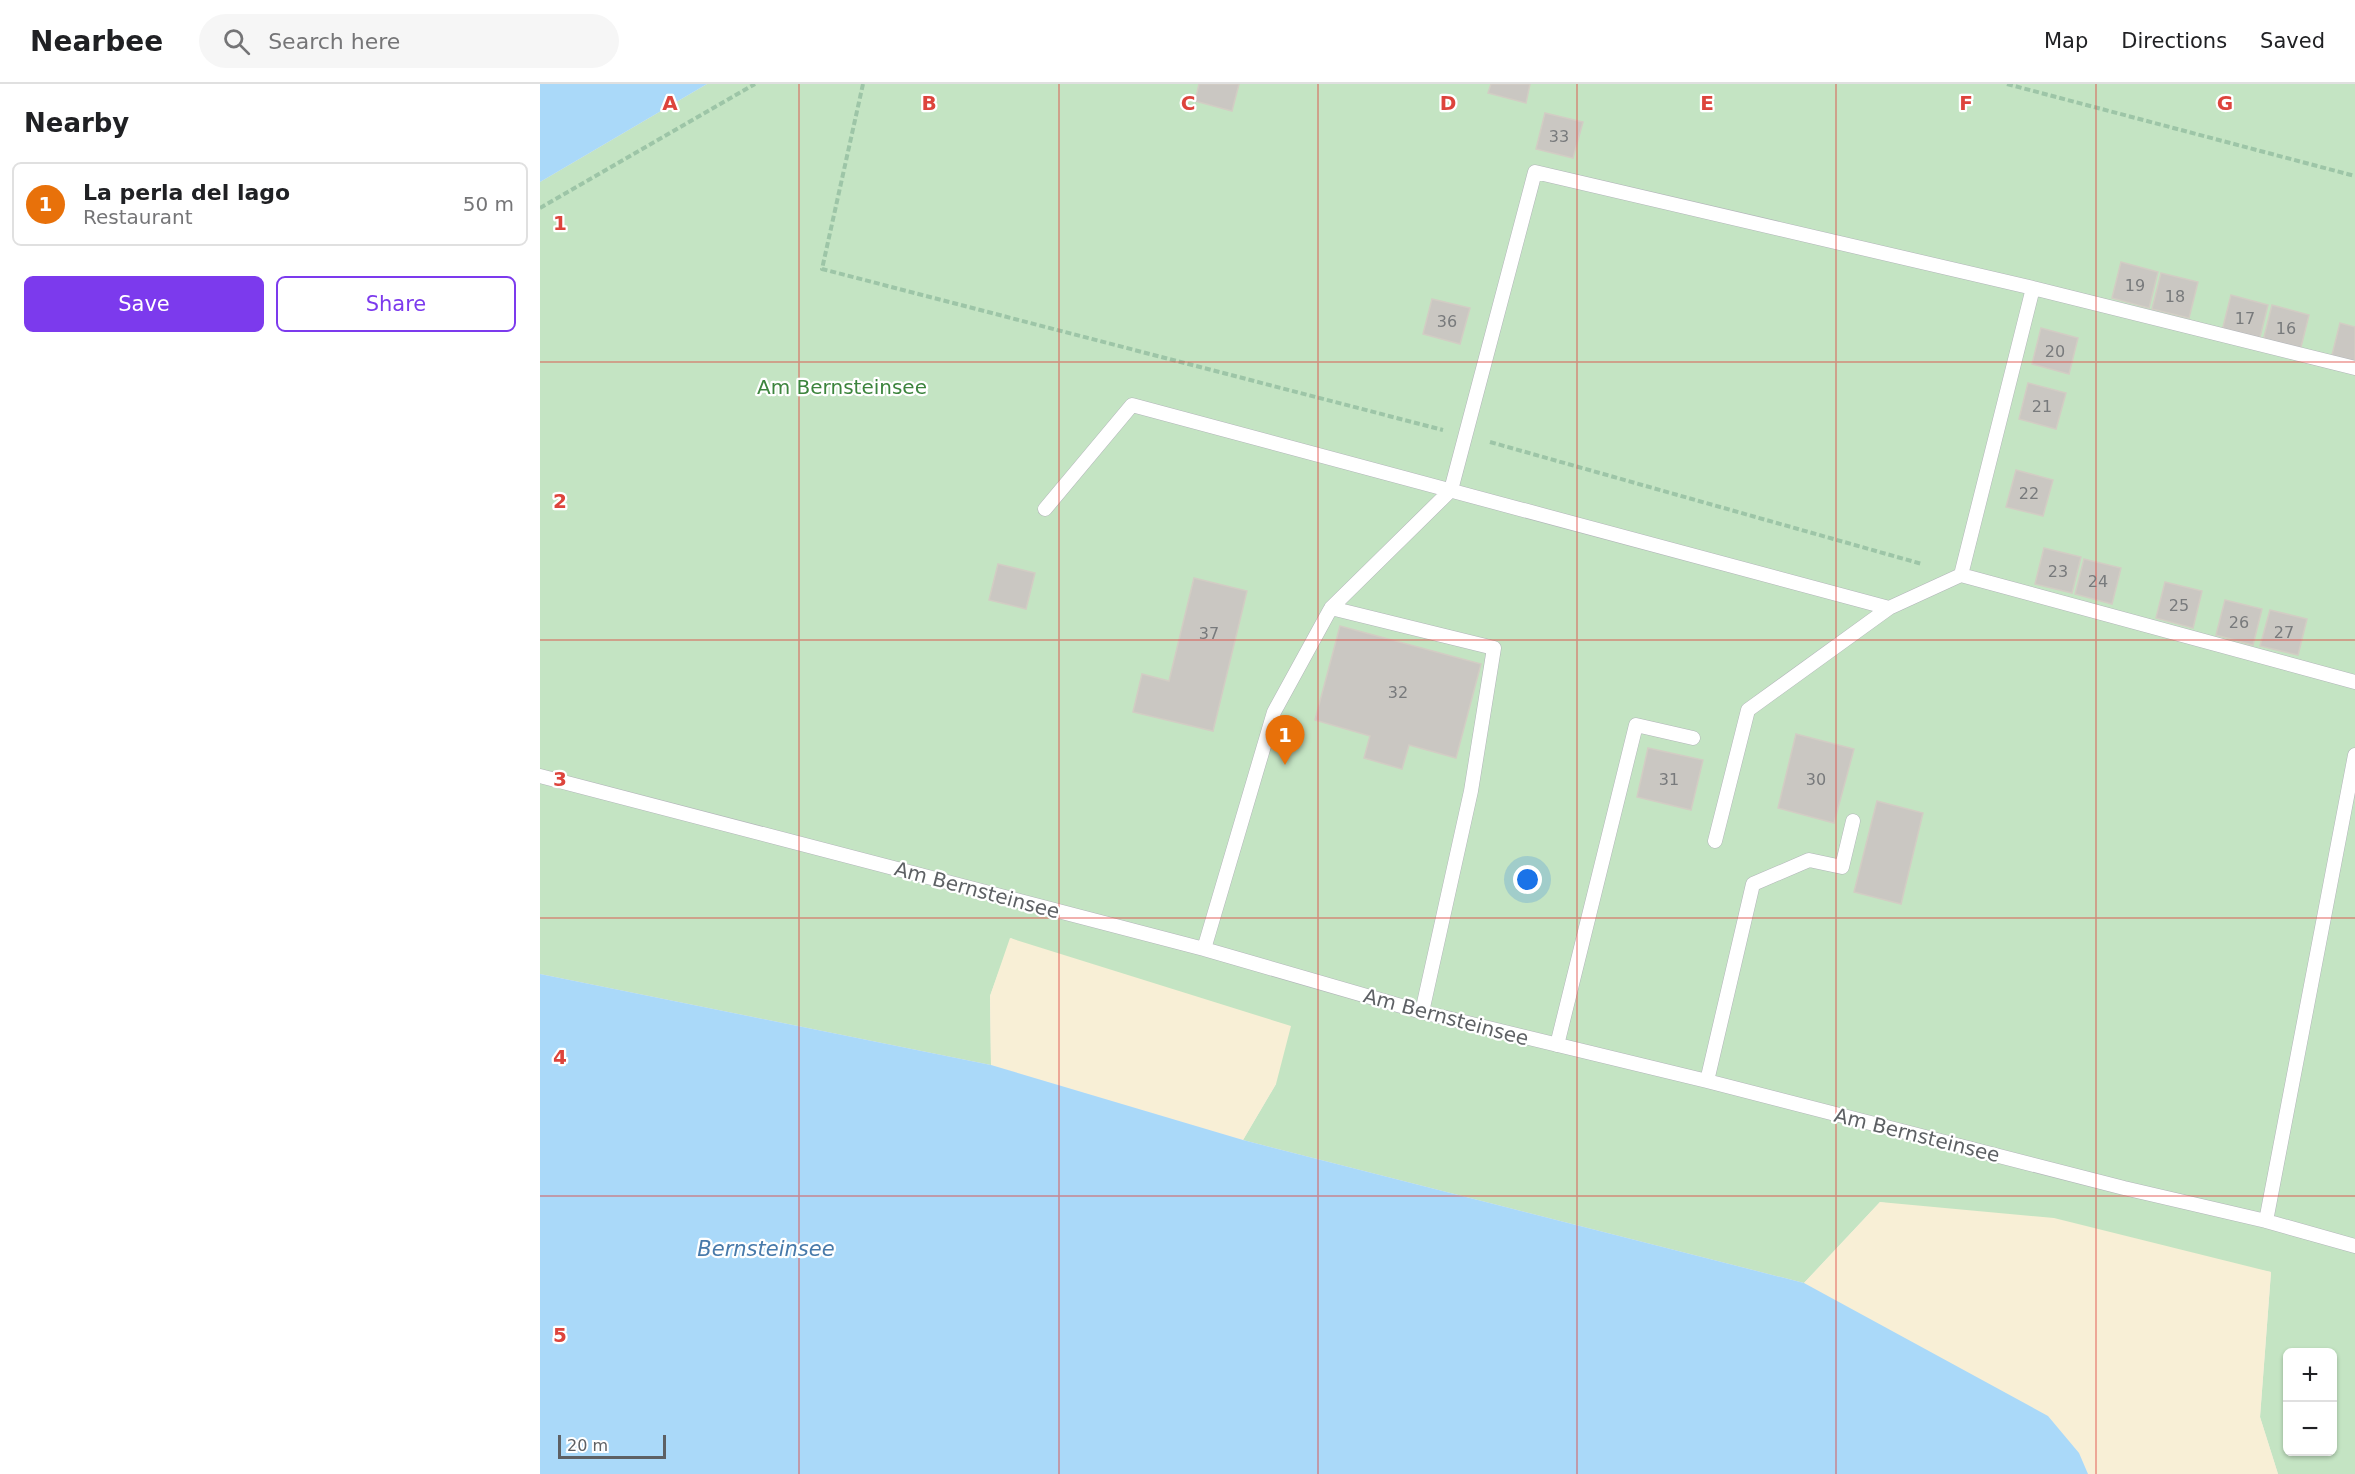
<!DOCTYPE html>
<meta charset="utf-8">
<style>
:root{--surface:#fff;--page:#f6f6f6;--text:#202124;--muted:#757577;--line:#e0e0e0;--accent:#7c3aed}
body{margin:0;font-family:"DejaVu Sans",sans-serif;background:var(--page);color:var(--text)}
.controls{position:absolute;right:18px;bottom:18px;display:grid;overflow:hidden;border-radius:9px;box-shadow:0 2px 4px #0004}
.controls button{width:54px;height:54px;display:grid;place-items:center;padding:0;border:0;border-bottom:2px solid var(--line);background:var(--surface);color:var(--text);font:30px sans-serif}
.scale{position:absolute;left:18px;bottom:15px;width:108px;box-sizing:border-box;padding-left:6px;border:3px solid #5d6064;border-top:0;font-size:16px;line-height:21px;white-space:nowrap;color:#5d6064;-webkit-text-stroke:4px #fff;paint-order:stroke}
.you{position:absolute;left:988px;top:796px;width:21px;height:21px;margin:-15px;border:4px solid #fff;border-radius:50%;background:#1a73e8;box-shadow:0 0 0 9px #1a73e833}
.badge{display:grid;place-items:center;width:39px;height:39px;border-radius:50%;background:var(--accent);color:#fff;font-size:20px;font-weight:700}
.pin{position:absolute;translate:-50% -50px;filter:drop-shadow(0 2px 3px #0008)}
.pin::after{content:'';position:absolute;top:32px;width:21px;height:18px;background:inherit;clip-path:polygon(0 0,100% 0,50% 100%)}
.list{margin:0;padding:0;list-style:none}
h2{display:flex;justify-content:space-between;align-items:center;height:78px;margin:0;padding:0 24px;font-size:26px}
h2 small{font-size:20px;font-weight:400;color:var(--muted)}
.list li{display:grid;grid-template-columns:39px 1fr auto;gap:18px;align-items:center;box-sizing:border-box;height:84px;margin:0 12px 12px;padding:0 12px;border:2px solid var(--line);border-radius:9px}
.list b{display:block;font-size:22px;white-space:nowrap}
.list p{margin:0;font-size:20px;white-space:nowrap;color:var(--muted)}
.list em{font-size:20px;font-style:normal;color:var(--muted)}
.actions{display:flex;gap:12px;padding:18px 24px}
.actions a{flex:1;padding:14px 0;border:2px solid var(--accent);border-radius:9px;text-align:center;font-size:21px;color:var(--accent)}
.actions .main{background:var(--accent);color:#fff}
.icon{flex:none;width:33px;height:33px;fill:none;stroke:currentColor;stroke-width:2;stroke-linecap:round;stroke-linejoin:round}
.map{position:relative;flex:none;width:1815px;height:1390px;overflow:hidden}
header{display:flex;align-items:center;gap:36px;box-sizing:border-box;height:84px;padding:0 30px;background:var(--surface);border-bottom:2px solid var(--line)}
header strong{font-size:28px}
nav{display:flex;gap:33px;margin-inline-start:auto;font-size:21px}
.search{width:420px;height:54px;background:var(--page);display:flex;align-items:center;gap:15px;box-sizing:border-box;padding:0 21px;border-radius:33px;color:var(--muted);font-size:22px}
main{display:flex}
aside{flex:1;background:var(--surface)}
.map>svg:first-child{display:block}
.green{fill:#c4e4c3;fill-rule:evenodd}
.sand{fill:#f8efd6}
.water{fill:#aad9f9}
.building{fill:#cac7c2;stroke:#d2cdc4;stroke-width:1.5}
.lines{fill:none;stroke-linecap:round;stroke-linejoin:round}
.lane-casing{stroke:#b2b5b9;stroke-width:15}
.path{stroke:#9dc5a7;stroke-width:4;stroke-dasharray:6 3;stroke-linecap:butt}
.lane{stroke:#fff;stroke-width:14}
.grid{fill:none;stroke:#dd443c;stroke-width:1.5;stroke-opacity:0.55}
.labels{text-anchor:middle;stroke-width:4.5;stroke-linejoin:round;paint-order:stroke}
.number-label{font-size:16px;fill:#787a7c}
.park-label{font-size:20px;fill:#3c843d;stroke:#fff}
.street-label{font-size:20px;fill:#5d6064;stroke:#fff}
.water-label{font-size:21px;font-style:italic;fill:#487aaa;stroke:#fff}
.grid-label{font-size:20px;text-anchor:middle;font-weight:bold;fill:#dd443c;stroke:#fff;stroke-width:4.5;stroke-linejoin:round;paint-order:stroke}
</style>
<header>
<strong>Nearbee</strong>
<div class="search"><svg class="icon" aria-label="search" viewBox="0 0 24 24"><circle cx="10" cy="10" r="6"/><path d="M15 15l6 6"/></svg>Search here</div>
<nav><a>Map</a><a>Directions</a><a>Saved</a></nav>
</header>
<main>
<aside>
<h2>Nearby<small></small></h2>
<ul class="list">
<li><span class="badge" style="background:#e8710a">1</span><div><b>La perla del lago</b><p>Restaurant</p></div><em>50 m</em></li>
</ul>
<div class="actions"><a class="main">Save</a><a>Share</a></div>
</aside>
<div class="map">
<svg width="1815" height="1390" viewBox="0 0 1815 1390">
<rect width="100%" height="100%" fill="#eeece5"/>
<path class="green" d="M 167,0 L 1815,0 L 1815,1390 L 1738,1390 L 1720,1333 L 1731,1188 L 1340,1118 L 1264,1199 L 703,1056 L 736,1000 L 471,854 L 450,912 L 451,981 L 0,890 L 0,98 ZM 1748,1268 L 1792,1268 L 1792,1368 L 1748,1368 Z"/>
<path class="sand" d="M 470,854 L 751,942 L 736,1000 L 703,1056 L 451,981 L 450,912 Z
M 1340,1118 L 1514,1134 L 1731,1188 L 1720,1333 L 1738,1390 L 1548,1390 L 1539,1369 L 1264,1199 Z"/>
<path class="water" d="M 0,0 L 167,0 L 0,98 Z
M 0,890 L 451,981 L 703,1056 L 1264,1199 L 1508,1332 L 1539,1369 L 1548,1390 L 0,1390 Z"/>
<path class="building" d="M 659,0 L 699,0 L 692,27 L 655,17 Z
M 951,0 L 990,0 L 986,19 L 948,9 Z
M 1005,29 L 1043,38 L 1033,74 L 996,65 Z
M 1581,178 L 1618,188 L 1609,224 L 1572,214 Z
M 1621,189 L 1658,198 L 1649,234 L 1612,225 Z
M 1691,211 L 1728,221 L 1719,257 L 1682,247 Z
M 892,215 L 930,224 L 920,260 L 883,250 Z
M 1732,221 L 1769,231 L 1760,267 L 1723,257 Z
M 1800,239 L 1815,243 L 1815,281 L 1791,275 Z
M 1501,244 L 1538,254 L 1529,290 L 1492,280 Z
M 1488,299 L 1526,309 L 1516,345 L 1479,335 Z
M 1476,386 L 1513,396 L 1503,432 L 1466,423 Z
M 1504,464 L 1541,473 L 1532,509 L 1495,500 Z
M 1544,475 L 1581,484 L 1572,520 L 1535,510 Z
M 458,480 L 495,489 L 486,525 L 449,516 Z
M 654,494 L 707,507 L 673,647 L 593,628 L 602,590 L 629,597 Z
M 1625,498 L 1662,507 L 1653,544 L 1616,534 Z
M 1685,516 L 1722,525 L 1713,561 L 1676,551 Z
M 1730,526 L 1767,535 L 1758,571 L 1720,562 Z
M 800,542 L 941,580 L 916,674 L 869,661 L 862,685 L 824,674 L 830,652 L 775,636 Z
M 1256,650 L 1314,665 L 1294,739 L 1238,724 Z
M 1108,664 L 1163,676 L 1151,726 L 1097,713 Z
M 1337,717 L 1383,729 L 1361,820 L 1314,808 Z"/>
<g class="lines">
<g class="lane-casing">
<path id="lane" d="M 505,425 L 592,321 L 1349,524
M 1421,491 L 1815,598
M 791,524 L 911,406 L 995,88 L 1493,204 L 1815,284
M 0,692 L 664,865 L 882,928 L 1167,997 L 1584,1104 L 1726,1137 L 1815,1162
M 1175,757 L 1208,626 L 1349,524 L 1421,491 L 1493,204
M 664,865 L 734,628 L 791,524 L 954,564 L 931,707 L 882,928
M 1017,961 L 1096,641 L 1153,654
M 1167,997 L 1213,800 L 1269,776 L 1302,783 L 1313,737
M 1726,1137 L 1815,671"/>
</g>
<path class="path" d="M 323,0 L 282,185 L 903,346
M 1467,0 L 1815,92
M 0,124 L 215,0
M 950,358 L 1382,480"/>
<use href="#lane" class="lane"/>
</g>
<path class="grid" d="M 259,0 L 259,1390M 519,0 L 519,1390M 778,0 L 778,1390M 1037,0 L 1037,1390M 1296,0 L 1296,1390M 1556,0 L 1556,1390M 0,278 L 1815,278M 0,556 L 1815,556M 0,834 L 1815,834M 0,1112 L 1815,1112"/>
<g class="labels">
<g class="number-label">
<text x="1019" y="58">33</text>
<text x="1595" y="207">19</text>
<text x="1635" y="218">18</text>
<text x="1705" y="240">17</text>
<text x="907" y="243">36</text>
<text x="1746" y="250">16</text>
<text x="1515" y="273">20</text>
<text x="1502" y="328">21</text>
<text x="1489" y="415">22</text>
<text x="1518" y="493">23</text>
<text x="1558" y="503">24</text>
<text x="1639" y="527">25</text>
<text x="1699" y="544">26</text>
<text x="1744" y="554">27</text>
<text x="669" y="555">37</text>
<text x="858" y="614">32</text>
<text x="1129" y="701">31</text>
<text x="1276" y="701">30</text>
</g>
<g class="park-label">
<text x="302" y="310">Am Bernsteinsee</text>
</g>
<g class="street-label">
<text transform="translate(437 806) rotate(15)" y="7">Am Bernsteinsee</text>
<text transform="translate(906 933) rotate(15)" y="7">Am Bernsteinsee</text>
<text transform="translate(1377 1051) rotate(14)" y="7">Am Bernsteinsee</text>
</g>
<g class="water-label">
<text x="226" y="1172">Bernsteinsee</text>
</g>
</g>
<g class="grid-label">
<text x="130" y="26">A</text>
<text x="389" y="26">B</text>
<text x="648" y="26">C</text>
<text x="908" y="26">D</text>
<text x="1167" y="26">E</text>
<text x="1426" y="26">F</text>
<text x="1685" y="26">G</text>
<text x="20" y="146">1</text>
<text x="20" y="424">2</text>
<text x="20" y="702">3</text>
<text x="20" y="980">4</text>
<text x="20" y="1258">5</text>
</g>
</svg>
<div class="controls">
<button>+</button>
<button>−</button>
</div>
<div class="scale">20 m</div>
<div class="you"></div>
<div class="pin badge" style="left:745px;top:681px;background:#e8710a">1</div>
</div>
</main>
